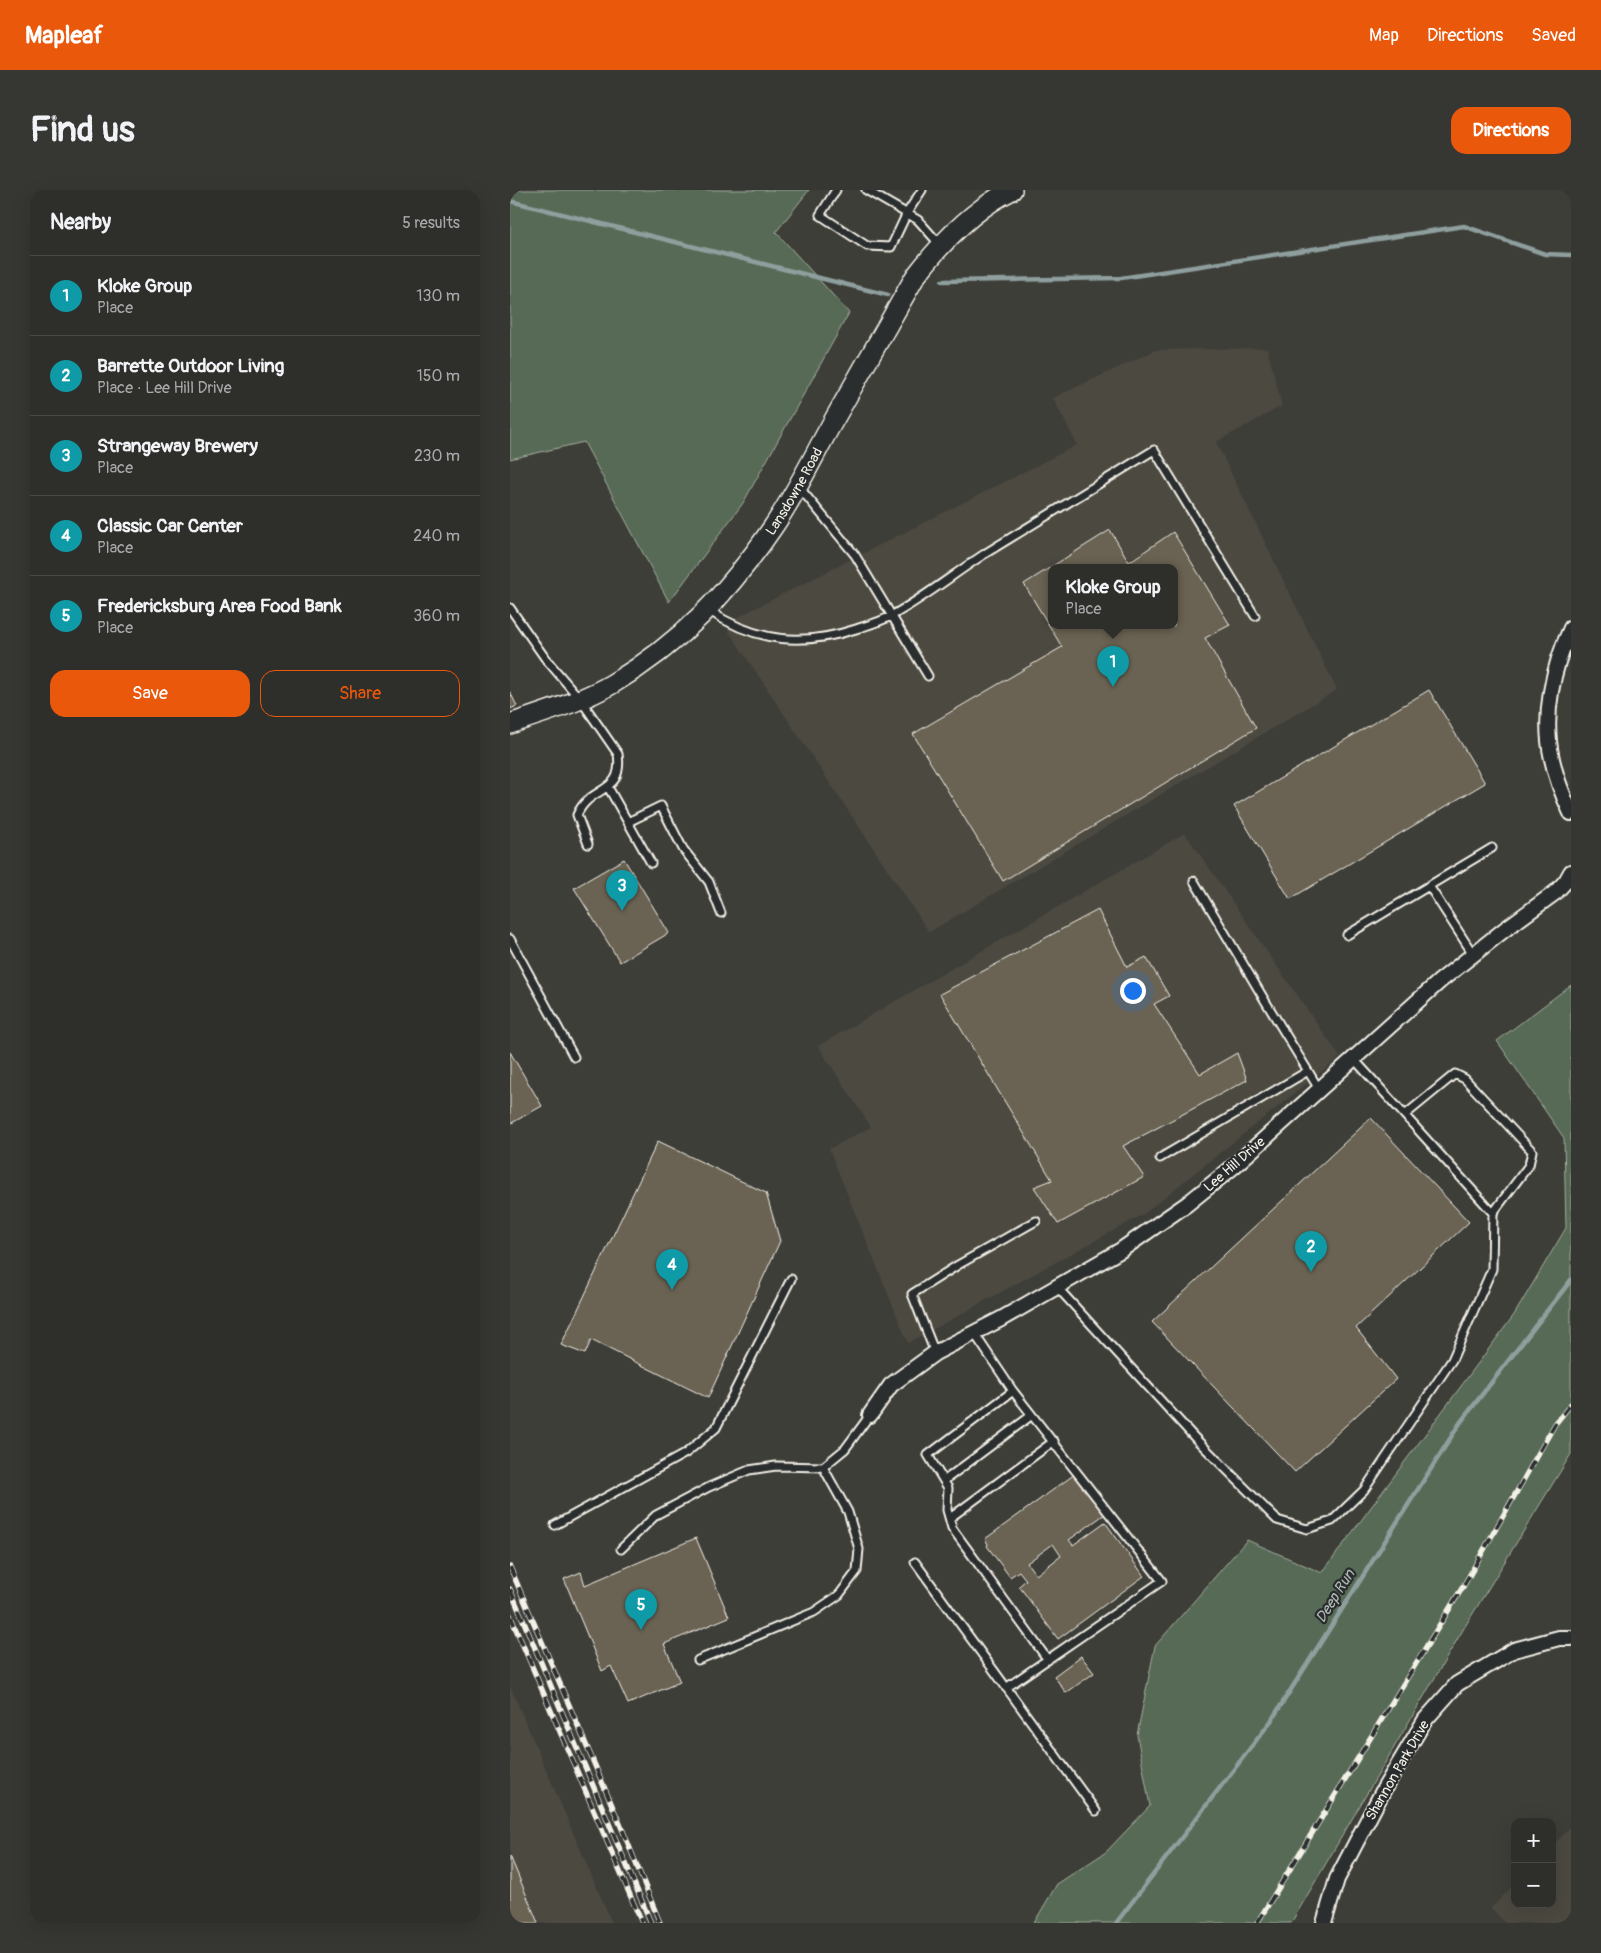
<!DOCTYPE html>
<meta charset="utf-8">
<style>
:root{--surface:#2e2e2b;--page:#363633;--text:#f1f3f6;--muted:#a7a8a9;--line:#494a47;--accent:#ea580c}
body{margin:0;font-family:Pangolin,sans-serif;background:var(--page);color:var(--text)}
.controls{position:absolute;right:15px;bottom:15px;display:grid;overflow:hidden;border-radius:10px;box-shadow:0 5px 20px #0002}
.controls button{width:45px;height:45px;display:grid;place-items:center;padding:0;border:0;border-bottom:1px solid var(--line);background:var(--surface);color:var(--text);font:25px sans-serif}
.you{position:absolute;left:622px;top:800px;width:18px;height:18px;margin:-12px;border:4px solid #fff;border-radius:50%;background:#1a73e8;box-shadow:0 0 0 8px #1a73e833}
.badge{display:grid;place-items:center;width:32px;height:32px;border-radius:50%;background:var(--accent);color:#fff;font-size:16px;font-weight:700}
.pin{position:absolute;translate:-50% -41px;filter:drop-shadow(0 1px 2px #0008)}
.pin::after{content:'';position:absolute;top:26px;width:18px;height:15px;background:inherit;clip-path:polygon(0 0,100% 0,50% 100%)}
.popup{position:absolute;left:538px;top:374px;width:130px;height:65px;box-sizing:border-box;display:grid;place-content:center;border-radius:10px;background:var(--surface);filter:drop-shadow(0 1px 4px #0005);font-size:16px;white-space:nowrap;color:var(--muted)}
.popup b{font-size:19px;color:var(--text)}
.popup::after{content:'';position:absolute;left:50%;top:100%;margin-left:-10px;border:10px solid transparent;border-top-color:var(--surface)}
.list{margin:0;padding:0;list-style:none}
h2{display:flex;justify-content:space-between;align-items:center;height:65px;margin:0;padding:0 20px;font-size:21px}
h2 small{font-size:16px;font-weight:400;color:var(--muted)}
.list li{display:grid;grid-template-columns:32px 1fr auto;gap:15px;align-items:center;box-sizing:border-box;height:80px;padding:0 20px;border-top:1px solid var(--line)}
.list b{display:block;font-size:19px;white-space:nowrap}
.list p{margin:0;font-size:16px;white-space:nowrap;color:var(--muted)}
.list em{font-size:16px;font-style:normal;color:var(--muted)}
.actions{display:flex;gap:10px;padding:15px 20px}
.actions a{flex:1;padding:11px 0;border:1px solid var(--accent);border-radius:15px;text-align:center;font-size:18px;color:var(--accent)}
.actions .main{background:var(--accent);color:#fff}
.map{position:relative;flex:none;width:1061px;height:1733px;overflow:hidden;border-radius:15px}
header{display:flex;align-items:center;gap:30px;box-sizing:border-box;height:70px;padding:0 25px;background:var(--accent);color:#fff}
header strong{font-size:24px}
nav{display:flex;gap:28px;margin-inline-start:auto;font-size:18px}
.intro{display:flex;align-items:center;justify-content:space-between;box-sizing:border-box;height:120px;padding:0 30px}
h1{margin:0;font-size:35px}
.button{padding:12px 22px;border-radius:15px;background:var(--accent);color:#fff;font-size:18px;font-weight:700}
main{display:flex;gap:30px;padding:0 30px}
aside{flex:1;background:var(--surface);border-radius:15px;box-shadow:0 5px 20px #0002}
.map>svg:first-child{display:block}
.built{fill:#4c4941;fill-rule:evenodd}
.green{fill:#566b56;stroke:#a5ae9f}
.lines{fill:none;stroke-linecap:round;stroke-linejoin:round}
.stream{stroke:#8e9f9e;stroke-width:4.5}
.building{fill:#6b6453;stroke:#f4f1e8;fill-rule:evenodd}
.lane-casing{stroke:#f4f1e8;stroke-width:11}
.street-casing{stroke:#f4f1e8;stroke-width:18}
.secondary-casing{stroke:#f4f1e8;stroke-width:22}
.lane{stroke:#2a2d2e;stroke-width:7}
.street{stroke:#2a2d2e;stroke-width:14}
.secondary{stroke:#2a2d2e;stroke-width:19}
.rail-casing{stroke:#f4f1e8;stroke-width:5.5}
.rail{stroke:#2a2d2e;stroke-width:4;stroke-dasharray:11;stroke-linecap:butt}
.labels{text-anchor:middle;stroke-width:4.5;stroke-linejoin:round;paint-order:stroke}
.street-label{font-size:14px;fill:#f4f1e8;stroke:#2a2d2e}
.water-label{font-size:15px;font-style:italic;fill:#b0bab6;stroke:#2a2d2e}
</style>
<header>
<strong>Mapleaf</strong>
<nav><a>Map</a><a>Directions</a><a>Saved</a></nav>
</header>
<div class="intro"><h1>Find us</h1><a class="button">Directions</a></div>
<main>
<aside>
<h2>Nearby<small>5 results</small></h2>
<ul class="list">
<li><span class="badge" style="background:#0f9aa8">1</span><div><b>Kloke Group</b><p>Place</p></div><em>130 m</em></li>
<li><span class="badge" style="background:#0f9aa8">2</span><div><b>Barrette Outdoor Living</b><p>Place · Lee Hill Drive</p></div><em>150 m</em></li>
<li><span class="badge" style="background:#0f9aa8">3</span><div><b>Strangeway Brewery</b><p>Place</p></div><em>230 m</em></li>
<li><span class="badge" style="background:#0f9aa8">4</span><div><b>Classic Car Center</b><p>Place</p></div><em>240 m</em></li>
<li><span class="badge" style="background:#0f9aa8">5</span><div><b>Fredericksburg Area Food Bank</b><p>Place</p></div><em>360 m</em></li>
</ul>
<div class="actions"><a class="main">Save</a><a>Share</a></div>
</aside>
<div class="map">
<svg width="1061" height="1733" viewBox="0 0 1061 1733">
<rect width="100%" height="100%" fill="#3e3e39"/>
<filter id="ink" filterUnits="userSpaceOnUse"><feTurbulence type="fractalNoise" baseFrequency=".02" numOctaves="2"/><feDisplacementMap in="SourceGraphic" scale="10" xChannelSelector="R" yChannelSelector="G"/><feConvolveMatrix kernelMatrix="1 2 1 2 8 2 1 2 1" color-interpolation-filters="sRGB"/></filter>
<g filter="url(#ink)">
<path class="built" d="M 757,158 L 772,216 L 706,252 L 827,500 L 419,742 L 214,434 L 567,255 L 543,208 L 646,160 ZM 542,378 L 664,378 L 664,436 L 542,436 Z
M 675,643 L 830,867 L 632,1025 L 398,1153 L 319,959 L 361,937 L 308,856 Z
M 0,1496 L 102,1733 L 0,1733 Z
M 1061,1637 L 1061,1733 L 995,1733 L 981,1718 L 1005,1694 L 1005,1714 L 1042,1714 L 1042,1656 Z"/>
<path class="green" d="M 0,0 L 299,0 L 266,42 L 339,123 L 233,313 L 159,412 L 74,252 L 0,269 Z
M 1061,795 L 1061,1264 L 954,1438 L 781,1733 L 524,1733 L 547,1694 L 596,1662 L 640,1616 L 627,1545 L 645,1456 L 737,1350 L 812,1383 L 1004,1125 L 1056,1038 L 1054,948 L 987,851 Z"/>
<g class="lines">
<path class="stream" d="M 0,11 L 378,105
M 432,91 L 611,88 L 954,36 L 1035,64 L 1061,65
M 606,1733 L 761,1531 L 950,1233 L 1061,1090"/>
</g>
<path class="building" d="M 600,340 L 619,372 L 663,342 L 720,435 L 695,448 L 746,538 L 493,691 L 403,544 L 552,457 L 514,394 ZM 542,378 L 664,378 L 664,436 L 542,436 Z
M 919,500 L 975,593 L 780,709 L 724,616 Z
M 0,502 L 7,516 L 0,519 Z
M 114,669 L 159,743 L 110,772 L 64,698 Z
M 588,720 L 617,777 L 636,767 L 659,806 L 644,814 L 690,884 L 727,863 L 737,890 L 613,956 L 634,987 L 548,1034 L 524,997 L 542,990 L 430,804 Z
M 0,862 L 32,916 L 0,934 Z
M 861,928 L 959,1032 L 846,1138 L 886,1189 L 785,1282 L 642,1132 Z
M 148,951 L 256,1003 L 270,1051 L 198,1208 L 81,1150 L 75,1164 L 51,1155 Z
M 565,1284 L 595,1324 L 559,1350 L 563,1355 L 595,1332 L 634,1386 L 548,1449 L 509,1396 L 516,1390 L 509,1381 L 500,1387 L 477,1356 L 478,1354 L 475,1349 ZM 543,1354 L 551,1366 L 526,1385 L 517,1373 Z
M 186,1348 L 219,1427 L 154,1454 L 170,1492 L 118,1514 L 101,1476 L 92,1481 L 54,1389 L 71,1382 L 75,1395 Z
M 571,1466 L 584,1483 L 556,1503 L 544,1486 Z
M 0,1666 L 28,1733 L 0,1733 Z"/>
<g class="lines">
<g class="lane-casing">
<path id="lane" d="M 326,0 L 310,25 L 357,56 L 381,57 L 397,23 L 412,0
M 356,0 L 408,30 L 431,56
M 289,297 L 345,365 L 418,486
M 0,418 L 35,468 L 70,509 L 108,564 C 114,606 80,594 67,625 L 78,654
M 198,420 C 246,452 291,457 346,439 C 358,435 370,432 381,426 C 414,408 445,383 476,363 C 532,329 588,294 644,260 L 745,426
M 98,597 L 141,673
M 118,632 L 151,616 L 173,659 L 199,692 L 211,723
M 684,691 L 754,809 L 809,899
M 919,696 L 963,764
M 837,745 L 982,658
M 0,749 L 64,867
M 895,925 L 945,884 L 955,889 L 1022,961 L 1019,975 L 983,1023
M 650,968 L 798,881
M 547,1097 L 685,1248 L 767,1330 L 797,1339 L 822,1331 L 854,1300 L 942,1170 L 982,1079 L 983,1023 L 843,868
M 464,1143 L 503,1201 L 652,1391 L 496,1498
M 425,1163 L 402,1104 L 448,1075 L 526,1031
M 503,1201 L 418,1265 L 438,1298 L 437,1320 L 442,1338 L 538,1470
M 435,1290 L 522,1225
M 440,1328 L 544,1251
M 45,1335 L 176,1263 L 206,1238 L 281,1089
M 111,1359 L 146,1325 L 199,1297 L 239,1280 L 266,1276 L 313,1277
M 405,1372 L 586,1621
M 188,1470 L 304,1422 L 329,1405 L 347,1381 L 349,1359 L 338,1322 L 313,1277 L 335,1259 L 360,1225"/>
</g>
<g class="street-casing">
<path id="street" d="M 1061,438 C 1043,476 1032,526 1042,569 C 1046,588 1053,606 1061,623
M 360,1225 L 381,1195 L 425,1163 L 491,1129 L 611,1060 L 677,1014 L 723,977 L 930,791 L 994,740 L 1046,702 L 1056,691 L 1061,682
M 814,1733 L 827,1689 L 875,1597 L 915,1530 L 947,1494 L 1004,1460 L 1049,1448 L 1061,1448"/>
</g>
<g class="secondary-casing">
<g id="secondary">
<path id="s1" d="M 0,534 C 34,522 71,512 102,494 C 171,453 218,403 263,337 C 285,305 302,269 321,235 C 349,186 377,137 405,87 C 431,53 463,19 502,0"/>
</g>
</g>
<use href="#lane" class="lane"/>
<use href="#street" class="street"/>
<use href="#secondary" class="secondary"/>
<g class="rail-casing">
<path id="rail" d="M 0,1377 L 113,1641 L 150,1733
M 0,1399 L 141,1733
M 0,1425 L 132,1733
M 747,1733 L 954,1395 L 1045,1234 L 1061,1214"/>
</g>
<use href="#rail" class="rail"/>
</g>
</g>
<g class="labels">
<g class="street-label">
<text dy="5" stroke="none"><textPath href="#s1" startOffset="378">Lansdowne Road</textPath></text>
<text transform="translate(724 974) rotate(-41)" y="5">Lee Hill Drive</text>
<text transform="translate(887 1580) rotate(-60)" y="5">Shannon Park Drive</text>
</g>
<g class="water-label">
<text transform="translate(825 1406) rotate(-58)" y="5">Deep Run</text>
</g>
</g>
</svg>
<div class="controls">
<button>+</button>
<button>−</button>
</div>
<div class="you"></div>
<div class="pin badge" style="left:603px;top:497px;background:#0f9aa8">1</div>
<div class="popup"><b>Kloke Group</b>Place</div>
<div class="pin badge" style="left:801px;top:1082px;background:#0f9aa8">2</div>
<div class="pin badge" style="left:112px;top:721px;background:#0f9aa8">3</div>
<div class="pin badge" style="left:162px;top:1100px;background:#0f9aa8">4</div>
<div class="pin badge" style="left:131px;top:1440px;background:#0f9aa8">5</div>
</div>
</main>
